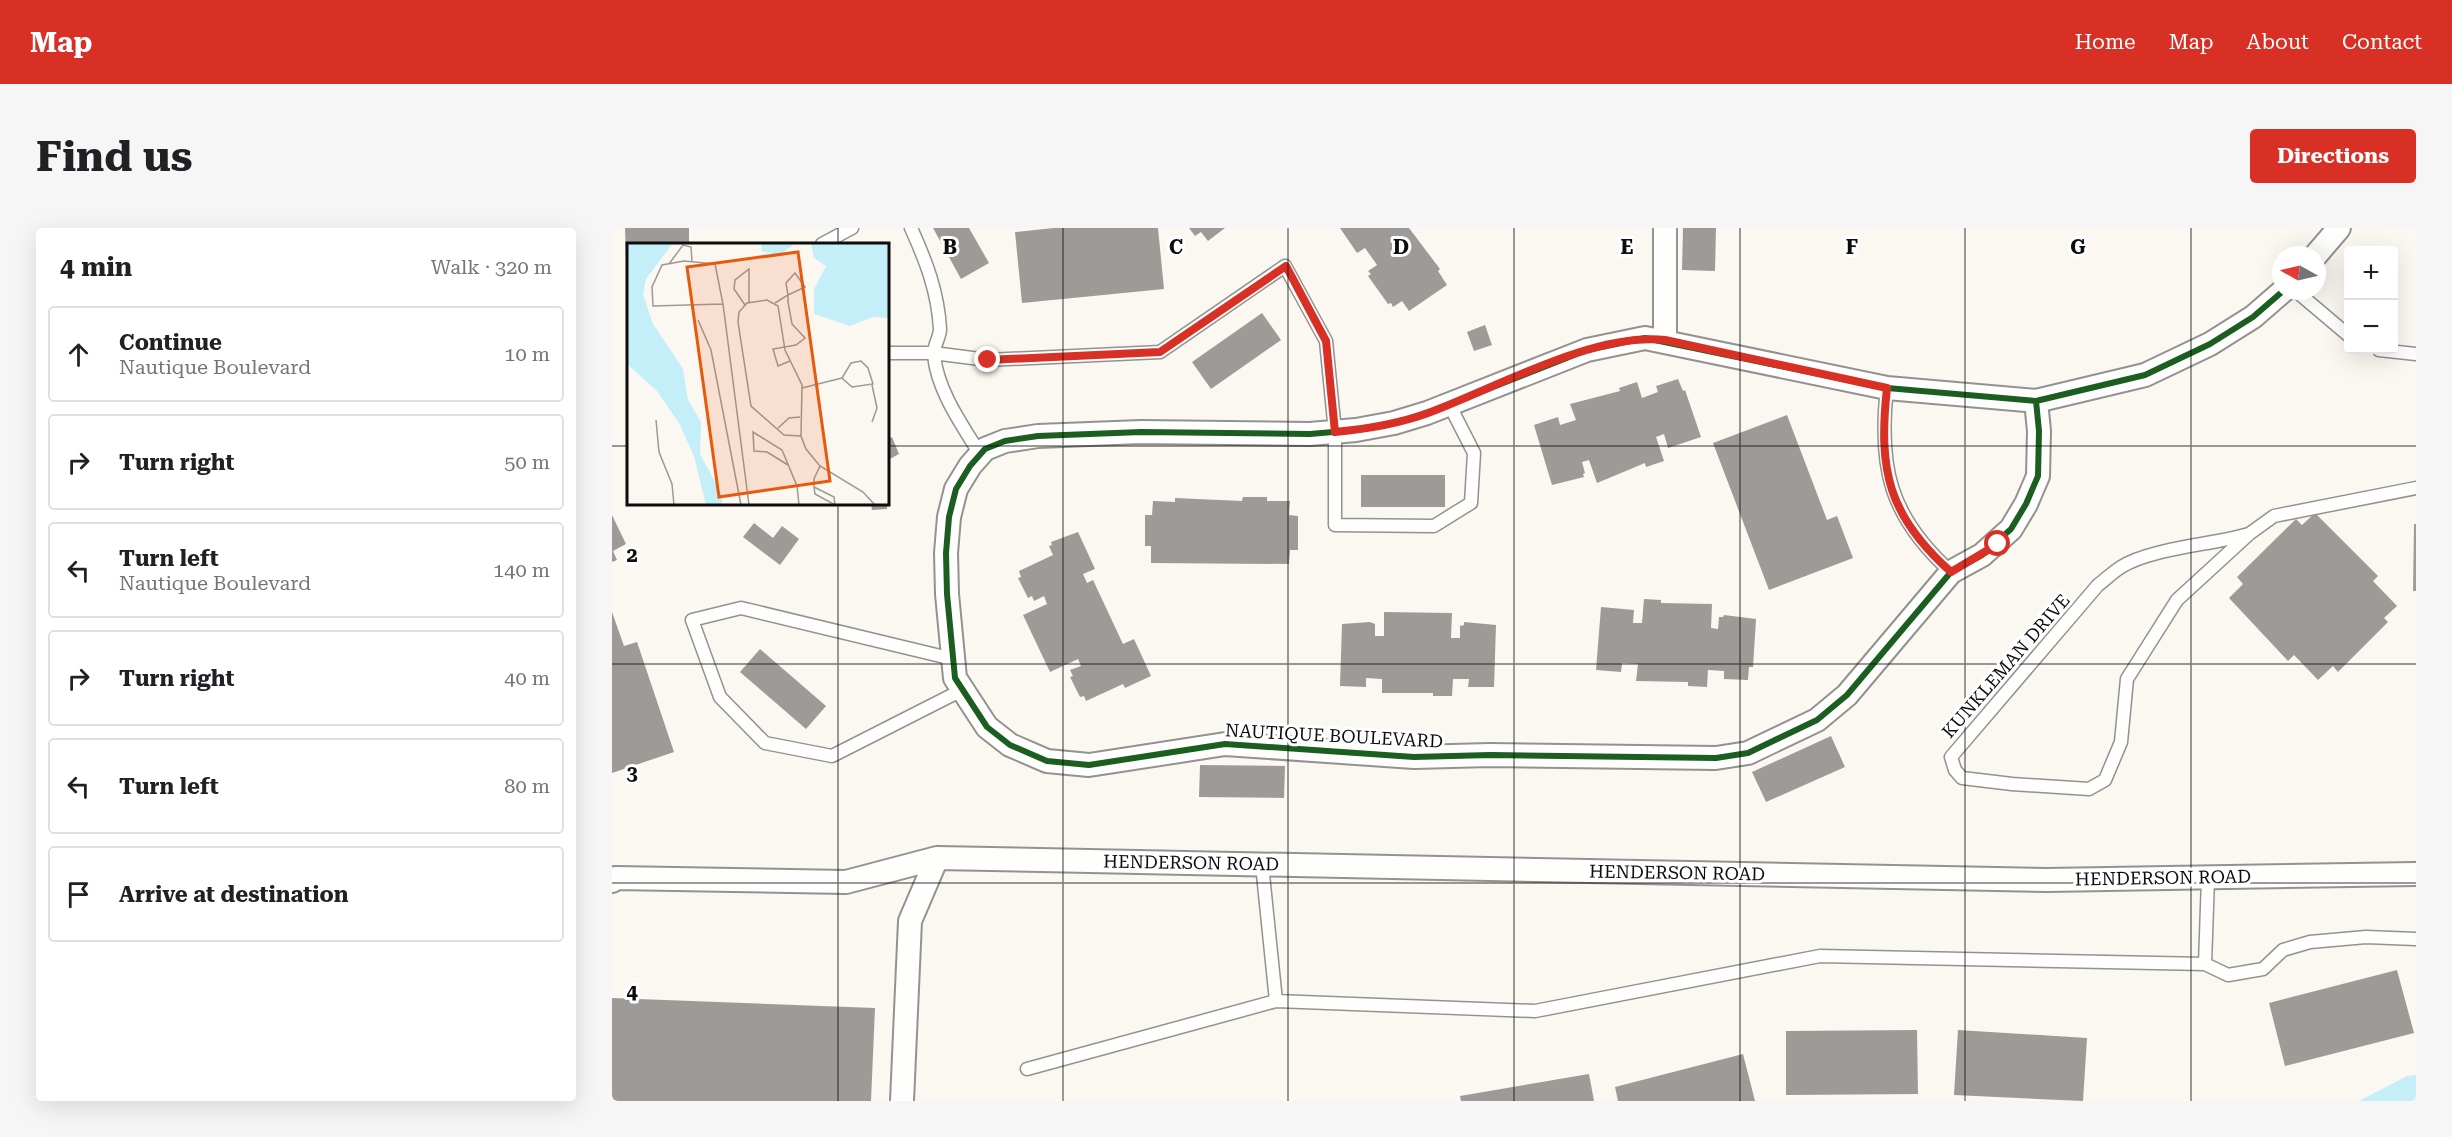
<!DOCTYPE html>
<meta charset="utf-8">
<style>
:root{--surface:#fff;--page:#f6f6f6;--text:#202124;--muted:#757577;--line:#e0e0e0;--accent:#d93025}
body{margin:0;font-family:"Roboto Serif",serif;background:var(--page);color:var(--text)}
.controls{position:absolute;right:18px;top:18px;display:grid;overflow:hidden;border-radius:6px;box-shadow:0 6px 24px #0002}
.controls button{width:54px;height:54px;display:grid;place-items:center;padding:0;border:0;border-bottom:2px solid var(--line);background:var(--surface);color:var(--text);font:30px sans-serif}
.compass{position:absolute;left:1660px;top:18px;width:54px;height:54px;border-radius:50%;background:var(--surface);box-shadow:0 6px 24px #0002;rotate:278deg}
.stop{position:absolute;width:18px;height:18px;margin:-14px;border:4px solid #d93025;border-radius:50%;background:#fff}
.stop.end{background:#d93025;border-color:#fff;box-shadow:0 2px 6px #0008}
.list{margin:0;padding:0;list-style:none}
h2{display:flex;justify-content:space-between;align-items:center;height:78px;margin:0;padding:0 24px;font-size:26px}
h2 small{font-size:20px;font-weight:400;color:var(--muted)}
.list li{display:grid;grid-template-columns:39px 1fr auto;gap:18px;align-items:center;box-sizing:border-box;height:96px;margin:0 12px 12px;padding:0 12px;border:2px solid var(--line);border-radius:6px}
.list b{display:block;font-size:22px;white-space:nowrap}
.list p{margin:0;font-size:20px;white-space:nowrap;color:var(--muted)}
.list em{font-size:20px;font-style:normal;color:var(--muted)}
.icon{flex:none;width:33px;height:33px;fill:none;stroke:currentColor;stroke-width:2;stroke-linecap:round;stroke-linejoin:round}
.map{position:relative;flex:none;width:1804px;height:873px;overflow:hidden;border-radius:6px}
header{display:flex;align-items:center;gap:36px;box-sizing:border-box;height:84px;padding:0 30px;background:var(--accent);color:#fff}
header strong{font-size:28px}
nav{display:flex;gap:33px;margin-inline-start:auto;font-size:21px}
.intro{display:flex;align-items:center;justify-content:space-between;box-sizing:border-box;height:144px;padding:0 36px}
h1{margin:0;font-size:42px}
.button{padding:15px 27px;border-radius:6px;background:var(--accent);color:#fff;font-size:21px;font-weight:700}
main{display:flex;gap:36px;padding:0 36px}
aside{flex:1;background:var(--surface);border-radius:6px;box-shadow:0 6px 24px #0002}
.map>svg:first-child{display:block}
.water{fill:#c4eff8}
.building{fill:#9e9a97}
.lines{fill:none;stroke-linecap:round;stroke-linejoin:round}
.service-casing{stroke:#949290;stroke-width:15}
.minor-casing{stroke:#949290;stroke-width:26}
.service{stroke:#fefefd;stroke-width:12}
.minor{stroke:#fefefd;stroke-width:22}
.cycleway-casing{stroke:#fff;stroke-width:10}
.cycleway{stroke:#1b5e20;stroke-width:6}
.route{stroke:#d93025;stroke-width:8}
.grid{fill:none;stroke:#0d0d0d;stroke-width:1.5;stroke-opacity:0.55}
.labels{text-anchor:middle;stroke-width:6;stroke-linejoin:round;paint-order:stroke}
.street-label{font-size:18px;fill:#0d0d0d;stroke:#fff}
.inset-road{fill:none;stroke:#9c9996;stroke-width:1.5}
.view{fill:#e8590c;fill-opacity:0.15;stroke:#e8590c;stroke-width:3}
.inset-edge{fill:none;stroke:#0d0d0d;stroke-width:3}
.grid-label{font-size:20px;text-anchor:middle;font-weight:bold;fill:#0d0d0d;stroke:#fff;stroke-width:6;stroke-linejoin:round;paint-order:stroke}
</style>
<header>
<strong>Map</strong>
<nav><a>Home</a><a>Map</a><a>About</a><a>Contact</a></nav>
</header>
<div class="intro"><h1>Find us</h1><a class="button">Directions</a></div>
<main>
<aside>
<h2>4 min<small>Walk · 320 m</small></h2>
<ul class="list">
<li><svg class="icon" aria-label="ahead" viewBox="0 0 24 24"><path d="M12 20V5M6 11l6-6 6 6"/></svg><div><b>Continue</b><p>Nautique Boulevard</p></div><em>10 m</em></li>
<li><svg class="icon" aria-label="right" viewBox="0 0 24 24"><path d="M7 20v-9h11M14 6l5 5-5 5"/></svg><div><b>Turn right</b></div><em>50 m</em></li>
<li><svg class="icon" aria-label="left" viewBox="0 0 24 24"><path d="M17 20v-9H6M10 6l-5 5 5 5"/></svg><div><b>Turn left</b><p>Nautique Boulevard</p></div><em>140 m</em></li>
<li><svg class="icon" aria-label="right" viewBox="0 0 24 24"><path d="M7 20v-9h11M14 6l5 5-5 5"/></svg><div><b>Turn right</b></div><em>40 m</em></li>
<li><svg class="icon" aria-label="left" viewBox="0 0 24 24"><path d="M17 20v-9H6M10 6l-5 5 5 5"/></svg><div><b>Turn left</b></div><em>80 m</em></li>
<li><svg class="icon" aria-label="arrive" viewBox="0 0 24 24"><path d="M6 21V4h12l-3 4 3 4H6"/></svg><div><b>Arrive at destination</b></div></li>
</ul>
</aside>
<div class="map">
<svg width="1804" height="873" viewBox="0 0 1804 873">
<rect width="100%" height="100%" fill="#fbf7f1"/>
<path class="water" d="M 1804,847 L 1804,873 L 1747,873 L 1795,848 Z"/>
<path class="building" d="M 13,0 L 77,0 L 77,16 L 16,16 L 16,33 L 14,33 Z
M 321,0 L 357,0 L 377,35 L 349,51 Z
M 442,0 L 546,0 L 552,61 L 410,75 L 403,4 Z
M 577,0 L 613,0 L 596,13 L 589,4 L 583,8 Z
M 728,0 L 797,0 L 828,41 L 826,43 L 835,57 L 797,83 L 790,73 L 781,79 L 779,75 L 776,76 L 756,48 L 759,46 L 756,43 L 765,37 L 753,20 L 745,25 Z
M 1071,0 L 1104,0 L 1103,43 L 1070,42 Z
M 650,85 L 669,112 L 599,161 L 580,134 Z
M 873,97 L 880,117 L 862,123 L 855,104 Z
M 1066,151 L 1071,163 L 1073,162 L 1089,209 L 1056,220 L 1052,206 L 1044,209 L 1052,233 L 1034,239 L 1033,235 L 985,255 L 977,232 L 970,234 L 973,245 L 971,246 L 972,249 L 940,257 L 922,197 L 946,189 L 948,197 L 964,192 L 958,176 L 1008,163 L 1007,160 L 1025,154 L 1030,170 L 1046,164 L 1044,158 Z
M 1175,187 L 1215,292 L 1225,288 L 1241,330 L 1157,362 L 1101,215 Z
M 280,209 L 287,226 L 276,232 L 276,211 Z
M 749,247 L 833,247 L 833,279 L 749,279 Z
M 631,269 L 655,269 L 655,273 L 678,273 L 677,287 L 686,288 L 686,322 L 678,322 L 677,336 L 539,335 L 539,318 L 533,318 L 533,287 L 540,287 L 541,273 L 563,274 L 563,270 L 630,273 Z
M 259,276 L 275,276 L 275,281 L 260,282 Z
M 1703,285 L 1766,348 L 1761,353 L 1785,378 L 1772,390 L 1776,394 L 1726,444 L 1721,438 L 1706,452 L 1682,427 L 1676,433 L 1617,370 L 1631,356 L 1625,349 L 1684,291 L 1690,297 Z
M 0,287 L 14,316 L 1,323 L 5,332 L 0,334 Z
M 142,295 L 161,310 L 170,298 L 187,311 L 168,337 L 131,309 Z
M 1802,296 L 1804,296 L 1804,363 L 1801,363 Z
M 466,304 L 483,341 L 471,346 L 475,355 L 481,352 L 511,416 L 522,411 L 539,448 L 513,460 L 511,456 L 474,473 L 472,468 L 468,469 L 458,449 L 461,448 L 458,442 L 469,438 L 466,431 L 438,444 L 411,387 L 435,376 L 432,368 L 422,373 L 420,368 L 416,370 L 406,350 L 409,349 L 407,343 L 441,327 L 437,318 L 440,317 L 439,314 Z
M 1032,371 L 1049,372 L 1049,375 L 1100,376 L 1099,400 L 1106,401 L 1107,389 L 1111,389 L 1112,387 L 1144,391 L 1141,439 L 1137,439 L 1136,452 L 1112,451 L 1112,443 L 1096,442 L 1095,459 L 1076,458 L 1076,454 L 1024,453 L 1026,436 L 1010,435 L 1009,444 L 984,442 L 989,379 L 1022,382 L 1021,395 L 1030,395 Z
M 0,384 L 12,418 L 25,414 L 62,524 L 0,545 Z
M 772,384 L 840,385 L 839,410 L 848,410 L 848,398 L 852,397 L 852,394 L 884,397 L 882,459 L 856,459 L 857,451 L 841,451 L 840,468 L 821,468 L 821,465 L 770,465 L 770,451 L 754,450 L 754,459 L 728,458 L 730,396 L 758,394 L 763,396 L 763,408 L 772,408 Z
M 148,421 L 214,478 L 194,501 L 128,444 Z
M 1219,508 L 1233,539 L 1154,574 L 1140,544 Z
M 588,537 L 673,538 L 672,570 L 587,569 Z
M 1785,742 L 1802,805 L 1673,838 L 1657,775 Z
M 0,770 L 263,780 L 259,873 L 0,873 Z
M 1305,802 L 1306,866 L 1174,867 L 1174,803 Z
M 1346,802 L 1475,810 L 1471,873 L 1342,867 Z
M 1131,826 L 1143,873 L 1006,873 L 1003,859 Z
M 977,846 L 982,873 L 849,873 L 848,868 Z"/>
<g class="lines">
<g class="service-casing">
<path id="service" d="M 299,0 C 314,33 326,64 328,101 C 328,110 321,118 322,127 C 325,162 350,197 368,226
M 210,16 L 240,0
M 1684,63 L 1736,107
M 1767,122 L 1804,126
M 276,125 L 321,125 L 376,132 L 548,124 L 673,38 L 714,113 L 723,204 L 723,297 L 822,298 L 859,275 L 862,225 L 837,176
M 1275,160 C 1266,240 1278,289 1339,344
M 1637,306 C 1600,317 1539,320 1509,339 C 1501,344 1494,351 1486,357 L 1339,529 L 1343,542 L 1350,550 L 1400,556 L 1477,561 L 1493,552 L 1509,514 L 1515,451 L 1565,372 L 1637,306 L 1662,288 L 1804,260
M 341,431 L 129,380 L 80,392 L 108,469 L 153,515 L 220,528 L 350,462
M 650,637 L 664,773
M 1593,736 L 1596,650
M 415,841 L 664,773 L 923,783 L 1208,728 L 1593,736 L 1616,747 L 1651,741 L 1671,722 L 1698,714 L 1754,709 L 1804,711"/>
</g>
<g class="minor-casing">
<path id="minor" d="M 1053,0 L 1053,112
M 1704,27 L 1727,0
M 1424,173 L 1427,203 L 1426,248 L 1414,276 L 1399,301 L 1370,327 L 1339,344 L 1235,467 L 1205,492 L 1136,525 L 1104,530 L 878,527 L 802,529 L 613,516 L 477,537 L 435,533 L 398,517 L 375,499 L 343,450 L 335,366 L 334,325 L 337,289 L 344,261 L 358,238 L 373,221 L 393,213 L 426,208 L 529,204 L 698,206 L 744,202 L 782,195 L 815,185 L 975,122 L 1033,110 L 1275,160 L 1424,173 L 1533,147 L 1598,116 L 1641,89 L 1671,63
M 0,653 L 3,650 L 234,654 L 325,630 L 1435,652 L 1804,646
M 290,873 L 298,693 L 325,630"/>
</g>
<use href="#service" class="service"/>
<use href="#minor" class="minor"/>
<g class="cycleway-casing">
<path id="cycleway" d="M 1424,173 L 1427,203 L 1426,248 L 1414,276 L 1399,301 L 1370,327 L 1339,344 L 1235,467 L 1205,492 L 1136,525 L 1104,530 L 878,527 L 802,529 L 613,516 L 477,537 L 435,533 L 398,517 L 375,499 L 343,450 L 335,366 L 334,325 L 337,289 L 344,261 L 358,238 L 373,221 L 393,213 L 426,208 L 529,204 L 698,206 L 744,202 L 782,195 L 815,185 L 975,122 L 1033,110 L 1275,160 L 1424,173 L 1533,147 L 1598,116 L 1641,89 L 1671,63"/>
</g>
<use href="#cycleway" class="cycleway"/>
</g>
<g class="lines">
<path class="route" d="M 376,132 L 548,124 L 674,38 L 714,113 L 723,204 C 755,201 786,196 816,185 C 884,160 982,104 1053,112 L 1275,160 C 1266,242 1276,288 1339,344 L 1386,316"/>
</g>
<path class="grid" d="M 226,0 L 226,16M 451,0 L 451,873M 676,0 L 676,873M 902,0 L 902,873M 1128,0 L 1128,873M 1353,0 L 1353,873M 1579,0 L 1579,873M 0,218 L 16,218M 276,218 L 1804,218M 226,276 L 226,873M 0,436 L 1804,436M 0,655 L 1804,655"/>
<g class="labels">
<g class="street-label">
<text transform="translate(1394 438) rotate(-49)" y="6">KUNKLEMAN DRIVE</text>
<text transform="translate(722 508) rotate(3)" y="6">NAUTIQUE BOULEVARD</text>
<text transform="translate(579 635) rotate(1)" y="6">HENDERSON ROAD</text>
<text transform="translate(1065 645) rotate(1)" y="6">HENDERSON ROAD</text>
<text transform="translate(1551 650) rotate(-1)" y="6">HENDERSON ROAD</text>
</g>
</g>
<g transform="translate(15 15)">
<rect width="262" height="262" fill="#fbf7f1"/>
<path d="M 0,0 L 46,0 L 19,36 L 16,51 L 26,81 L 56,126 L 61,157 L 74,179 L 73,211 L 95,252 L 95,262 L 79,262 L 67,213 L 52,180 L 30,148 L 0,121 ZM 135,0 L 169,0 L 154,11 L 145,11 L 134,8 ZM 184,0 L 262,0 L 262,75 L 246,74 L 223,83 L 187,71 L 187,46 L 199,23 L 187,15 Z" fill="#c4eff8"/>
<path class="inset-road" d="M 42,21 L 56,2 L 64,4 L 65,18M 148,60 L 161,52 L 159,40 L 168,30 L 178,44 L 161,52 L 161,59 L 165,81 L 178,95 L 169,102 L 146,106 L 151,123 L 163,118M 96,61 L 26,63 L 25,44 L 35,22 L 57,18 L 88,21 L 96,61 L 122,262M 118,62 L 107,46 L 108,37 L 122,26 L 122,59M 71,77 L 84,107 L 114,262M 234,118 L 241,125 L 246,141 L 225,144 L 215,135 L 224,120 ZM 175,145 L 215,135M 29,177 L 32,209 L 45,241 L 47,262M 245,179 L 250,165 L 245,142M 151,185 L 162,175 L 173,174M 174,193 L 157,192 L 124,163 L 111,79 L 112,69 L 120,60 L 140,57 L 151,63 L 158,107 L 175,142 L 174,193 L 179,206 L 193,223 L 236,249 L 248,262M 161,222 L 140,209 L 127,208 L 126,189 L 155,207 L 170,243 L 172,262M 187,244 L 207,254 L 208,262 L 188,251 L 187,244 L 187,236 L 193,223"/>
<path class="view" d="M 171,9 L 203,238 L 92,254 L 60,24 Z"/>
<rect width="262" height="262" class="inset-edge"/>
</g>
<g class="grid-label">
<text x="338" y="26">B</text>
<text x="564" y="26">C</text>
<text x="789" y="26">D</text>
<text x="1015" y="26">E</text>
<text x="1240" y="26">F</text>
<text x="1466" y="26">G</text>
<text x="20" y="334">2</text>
<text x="20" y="552">3</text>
<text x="20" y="771">4</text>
</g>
</svg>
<div class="controls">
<button>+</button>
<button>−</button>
</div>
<svg class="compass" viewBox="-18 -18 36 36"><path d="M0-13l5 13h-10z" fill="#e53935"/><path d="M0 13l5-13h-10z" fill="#757577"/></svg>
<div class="stop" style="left:1386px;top:316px"></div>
<div class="stop end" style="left:376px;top:132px"></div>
</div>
</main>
